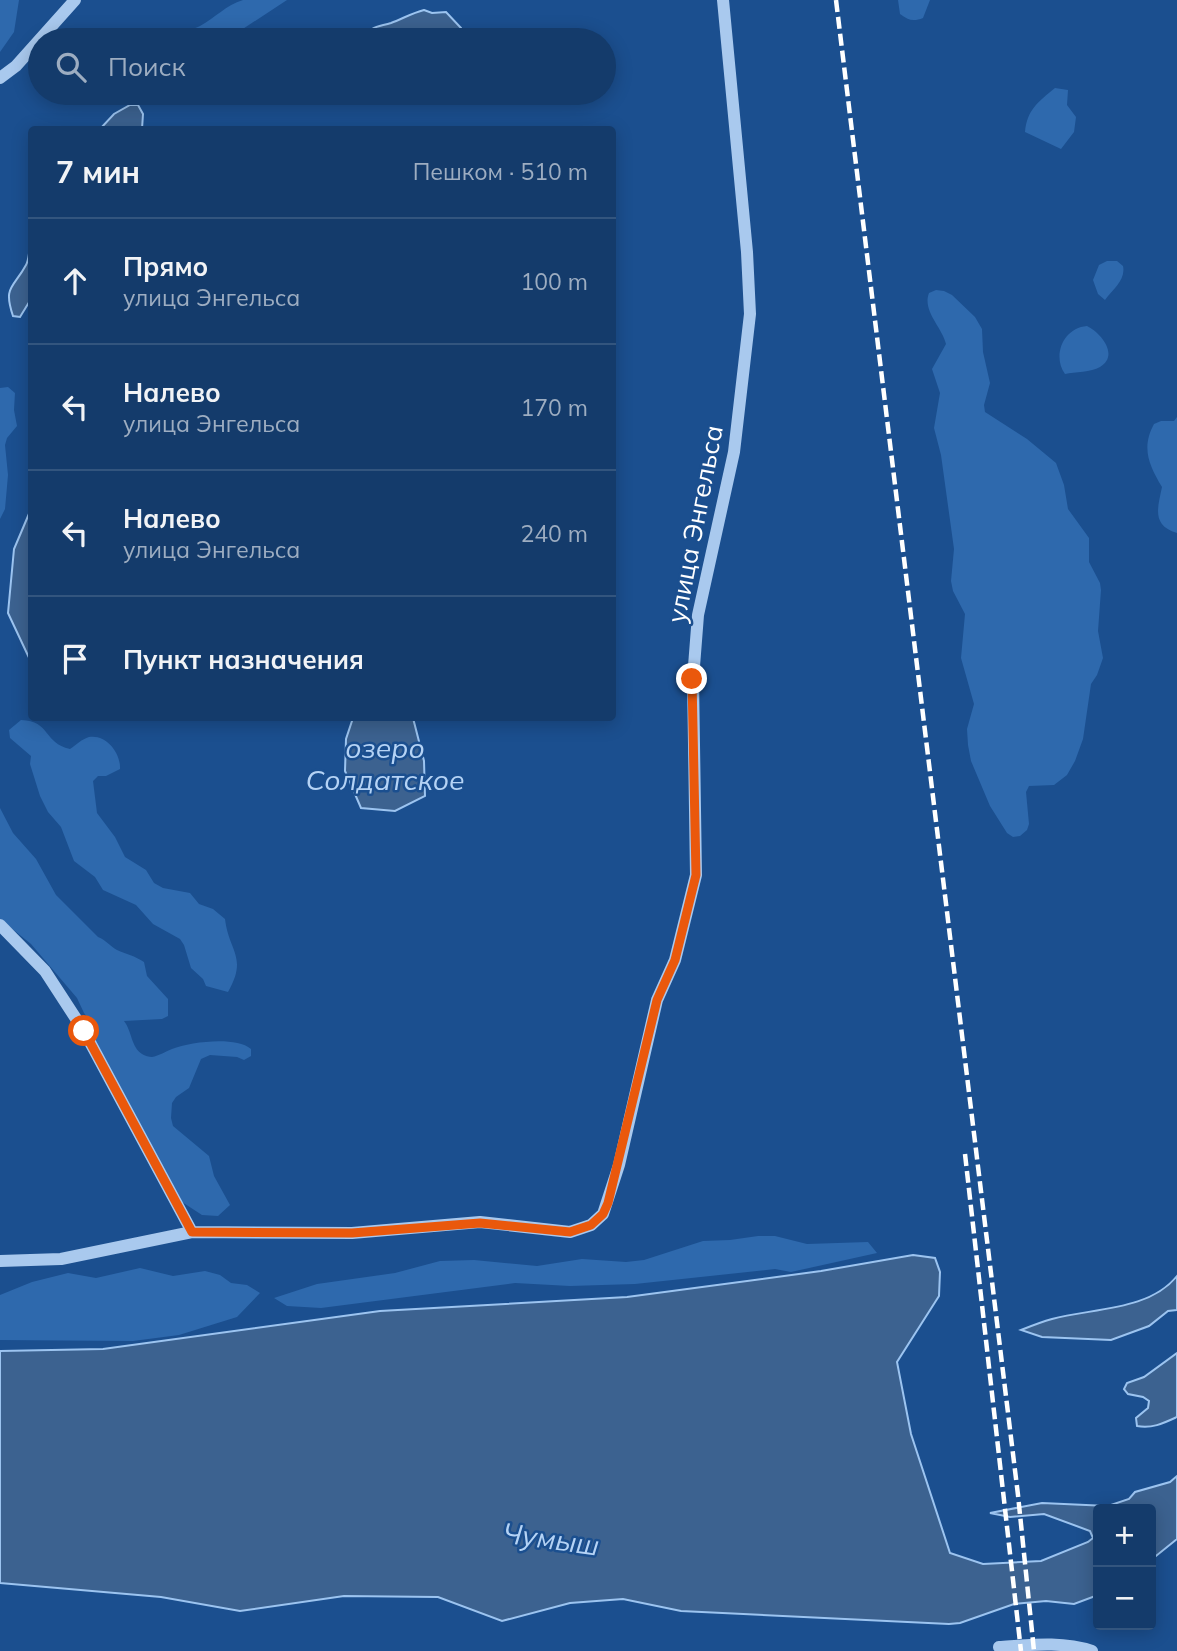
<!DOCTYPE html>
<html lang="ru">
<meta charset="utf-8">
<style>
:root{--surface:#143b6b;--page:#1d4271;--text:#f1f3f6;--muted:#9dadc1;--line:#33557e}
body{margin:0;font-family:Mulish,sans-serif;background:var(--page);color:var(--text)}
.controls{position:absolute;right:21px;bottom:21px;display:grid;overflow:hidden;border-radius:7px;box-shadow:0 4px 18px #0003}
.controls button{width:63px;height:63px;display:grid;place-items:center;padding:0;border:0;border-bottom:2px solid var(--line);background:var(--surface);color:var(--text);font:35px sans-serif}
.stop{position:absolute;width:21px;height:21px;margin:-16px;border:5px solid #ea580c;border-radius:50%;background:#fff}
.stop.end{background:#ea580c;border-color:#fff;box-shadow:0 2px 7px #0008}
.list{margin:0;padding:0;list-style:none}
h2{display:flex;justify-content:space-between;align-items:center;height:91px;margin:0;padding:0 28px;font-size:30px}
h2 small{font-size:23px;font-weight:400;color:var(--muted)}
.list li{display:grid;grid-template-columns:46px 1fr auto;gap:21px;align-items:center;box-sizing:border-box;height:126px;padding:0 28px;border-top:2px solid var(--line)}
.list b{display:block;font-size:26px;white-space:nowrap}
.list p{margin:0;font-size:23px;white-space:nowrap;color:var(--muted)}
.list em{font-size:23px;font-style:normal;color:var(--muted)}
.icon{flex:none;width:38px;height:38px;fill:none;stroke:currentColor;stroke-width:2;stroke-linecap:round;stroke-linejoin:round}
.map{position:relative;flex:none;width:1177px;height:1651px;overflow:hidden}
.search{position:absolute;background:var(--surface);box-shadow:0 4px 18px #0003;left:28px;top:28px;width:588px;height:77px;display:flex;align-items:center;gap:18px;box-sizing:border-box;padding:0 24px;border-radius:38px;color:var(--muted);font-size:26px}
.panel{position:absolute;background:var(--surface);box-shadow:0 4px 18px #0003;left:28px;top:126px;width:588px;height:595px;border-radius:7px}
.map>svg:first-child{display:block}
.green{fill:#2e69ad}
.water{fill:#3c6290;stroke:#9cc4f0;stroke-width:2}
.lines{fill:none;stroke-linecap:round;stroke-linejoin:round}
.minor{stroke:#a9c9ee;stroke-width:12}
.rail{stroke:#fff;stroke-width:4.5;stroke-dasharray:12 5;stroke-linecap:butt}
.route{stroke:#ea580c;stroke-width:9}
.labels{text-anchor:middle;stroke-width:5;stroke-linejoin:round;paint-order:stroke}
.street-label{font-size:26px;fill:#fff;stroke:#1b4f8f}
.water-label{font-size:28px;font-style:italic;fill:#b5d3f5;stroke:#1b4f8f}
</style>
<div class="map">
<svg width="1177" height="1651" viewBox="0 0 1177 1651">
<rect width="100%" height="100%" fill="#1b4f8f"/>
<path class="green" d="M 0,0 L 19,0 L 14,32 L 0,52 Z
M 243,0 L 287,0 L 226,40 L 171,40 C 180,29 189,32 200,26 C 215,18 226,5 243,0 Z
M 898,0 L 930,0 L 923,18 C 913,22 908,20 900,14 Z
M 1055,88 L 1068,90 L 1067,105 L 1076,117 L 1074,132 L 1061,149 L 1025,132 C 1027,110 1038,102 1055,88 Z
M 1107,261 L 1117,261 L 1123,266 C 1126,280 1113,289 1105,300 L 1098,294 L 1093,280 L 1099,265 Z
M 936,290 L 944,291 L 952,295 L 975,317 L 982,329 L 983,352 L 990,383 L 984,405 L 985,412 L 1027,439 L 1056,463 L 1064,485 L 1068,509 L 1089,538 L 1089,562 L 1100,583 L 1101,590 L 1098,631 L 1103,658 L 1097,675 L 1091,684 L 1083,739 L 1075,761 L 1067,775 L 1054,785 L 1029,786 L 1026,792 L 1029,824 L 1027,830 L 1020,836 L 1013,837 L 1007,833 L 990,806 L 971,761 L 968,745 L 967,729 L 974,704 L 961,658 L 965,614 L 953,591 L 951,581 L 954,549 L 941,455 L 934,428 L 940,393 L 932,369 L 946,344 C 942,327 922,311 929,293 Z
M 1087,326 C 1100,332 1120,355 1100,367 C 1091,372 1075,372 1065,374 C 1052,356 1063,328 1087,326 Z
M 8,387 L 15,393 L 14,410 L 17,426 L 7,438 L 5,445 L 8,475 L 5,509 L 0,519 L 0,388 Z
M 1177,417 L 1177,533 C 1151,525 1158,507 1162,487 C 1149,465 1141,448 1154,424 L 1161,421 L 1174,421 Z
M 21,720 C 51,721 43,743 70,749 C 76,745 82,739 89,737 C 106,734 121,753 120,769 L 106,776 L 98,776 L 93,781 L 97,813 L 115,837 L 125,857 L 146,870 L 154,883 L 163,888 L 190,893 L 199,904 L 213,909 L 225,919 C 229,952 248,957 228,992 L 206,986 L 203,979 L 191,968 L 184,945 L 180,939 L 153,924 L 136,905 L 103,890 L 95,877 L 74,861 L 61,827 L 48,812 L 40,796 L 30,764 L 31,756 L 10,738 L 9,730 Z
M 0,808 L 13,833 L 36,859 L 56,895 L 98,937 C 106,940 110,946 117,950 C 126,954 135,956 144,962 L 147,976 L 168,999 L 168,1016 L 162,1019 L 124,1021 C 132,1031 131,1047 142,1054 C 145,1056 149,1057 152,1057 C 159,1056 166,1051 172,1049 C 191,1042 235,1036 251,1049 L 251,1056 L 244,1060 L 237,1057 L 210,1055 L 201,1059 L 189,1088 L 176,1097 L 172,1103 L 171,1118 L 173,1126 L 209,1156 L 214,1176 L 230,1205 L 218,1216 L 202,1215 L 182,1202 L 96,1049 L 94,1026 L 84,1013 L 77,998 L 31,944 L 0,919 Z
M 758,1236 L 775,1236 L 807,1244 L 868,1242 L 877,1253 L 791,1272 L 775,1269 L 635,1284 L 570,1286 L 515,1283 L 321,1308 L 287,1306 L 274,1298 L 317,1284 L 395,1273 L 440,1261 L 474,1260 L 537,1266 L 582,1259 L 626,1262 L 644,1260 L 703,1241 L 730,1240 Z
M 140,1268 L 173,1276 L 205,1271 L 220,1275 L 231,1283 L 247,1285 L 260,1293 L 237,1317 L 179,1335 L 133,1341 L 0,1340 L 0,1295 L 32,1282 L 68,1273 L 96,1278 Z"/>
<path class="water" d="M 424,10 L 432,13 L 446,12 L 461,28 L 462,40 L 365,40 C 370,25 378,27 391,23 C 402,19 412,13 424,10 Z
M 130,105 L 138,105 L 143,114 L 142,129 L 100,129 L 114,114 Z
M 31,237 L 31,299 L 20,317 L 13,316 C 3,286 13,289 26,265 C 30,258 29,246 31,237 Z
M 31,509 L 32,662 L 31,662 L 8,613 L 14,549 Z
M 353,718 L 413,718 L 424,761 L 425,796 L 395,811 L 361,808 L 345,771 L 346,739 Z
M 913,1255 L 935,1258 L 940,1272 L 939,1296 L 897,1362 L 911,1434 L 950,1553 L 983,1564 L 1041,1561 L 1088,1542 L 1093,1538 L 1090,1531 L 1044,1514 L 1010,1517 L 990,1513 L 1042,1503 L 1108,1506 L 1129,1499 L 1135,1492 L 1170,1482 L 1177,1476 L 1177,1539 L 1151,1560 L 1151,1509 L 1098,1509 L 1098,1595 L 1074,1604 L 1046,1601 L 1014,1604 L 960,1623 L 949,1624 L 681,1611 L 623,1599 L 570,1603 L 502,1621 L 438,1597 L 344,1596 L 240,1611 L 161,1597 L 0,1583 L 0,1351 L 103,1349 L 380,1311 L 627,1297 L 821,1271 Z
M 1177,1276 L 1177,1310 L 1168,1311 L 1149,1326 L 1111,1340 L 1042,1337 L 1021,1330 C 1031,1326 1041,1322 1052,1319 C 1092,1308 1149,1311 1177,1276 Z
M 1177,1353 L 1177,1417 C 1164,1423 1152,1429 1137,1426 L 1136,1418 L 1148,1408 L 1149,1401 L 1143,1397 L 1128,1394 L 1124,1389 L 1127,1383 L 1144,1377 Z"/>
<g class="lines">
<path class="minor" d="M 0,78 L 16,66 L 75,0
M 0,925 L 45,971 L 84,1031 L 192,1232
M 0,1261 L 61,1259 L 192,1232 L 352,1233 L 480,1222 L 570,1232 L 591,1225 L 603,1214 L 619,1165 L 657,1000 L 675,960 L 696,875 L 693,679 L 698,615 L 734,452 L 750,314 L 747,252 L 723,0
M 999,1647 C 1030,1645 1062,1641 1092,1651"/>
<path class="rail" d="M 836,0 L 1018,1495 L 1034,1651
M 965,1154 L 1021,1651"/>
</g>
<g class="lines">
<path class="route" d="M 84,1031 L 192,1232 L 352,1233 L 480,1223 L 570,1232 L 591,1225 L 603,1214 L 608,1203 L 657,1000 L 675,960 L 696,875 L 692,679"/>
</g>
<g class="labels">
<g class="street-label">
<text transform="translate(695 524) rotate(-79)" y="9">улица Энгельса</text>
</g>
<g class="water-label">
<text x="385" y="758">озеро<tspan x="385" dy="32">Солдатское</tspan></text>
<text transform="translate(551 1539) rotate(8)" y="10">Чумыш</text>
</g>
</g>
</svg>
<div class="controls">
<button>+</button>
<button>−</button>
</div>
<div class="stop" style="left:84px;top:1031px"></div>
<div class="stop end" style="left:692px;top:679px"></div>
<div class="search"><svg class="icon" aria-label="search" viewBox="0 0 24 24"><circle cx="10" cy="10" r="6"/><path d="M15 15l6 6"/></svg>Поиск</div>
<section class="panel">
<h2>7 мин<small>Пешком · 510 m</small></h2>
<ul class="list">
<li><svg class="icon" aria-label="ahead" viewBox="0 0 24 24"><path d="M12 20V5M6 11l6-6 6 6"/></svg><div><b>Прямо</b><p>улица Энгельса</p></div><em>100 m</em></li>
<li><svg class="icon" aria-label="left" viewBox="0 0 24 24"><path d="M17 20v-9H6M10 6l-5 5 5 5"/></svg><div><b>Налево</b><p>улица Энгельса</p></div><em>170 m</em></li>
<li><svg class="icon" aria-label="left" viewBox="0 0 24 24"><path d="M17 20v-9H6M10 6l-5 5 5 5"/></svg><div><b>Налево</b><p>улица Энгельса</p></div><em>240 m</em></li>
<li><svg class="icon" aria-label="arrive" viewBox="0 0 24 24"><path d="M6 21V4h12l-3 4 3 4H6"/></svg><div><b>Пункт назначения</b></div></li>
</ul>
</section>
</div>
